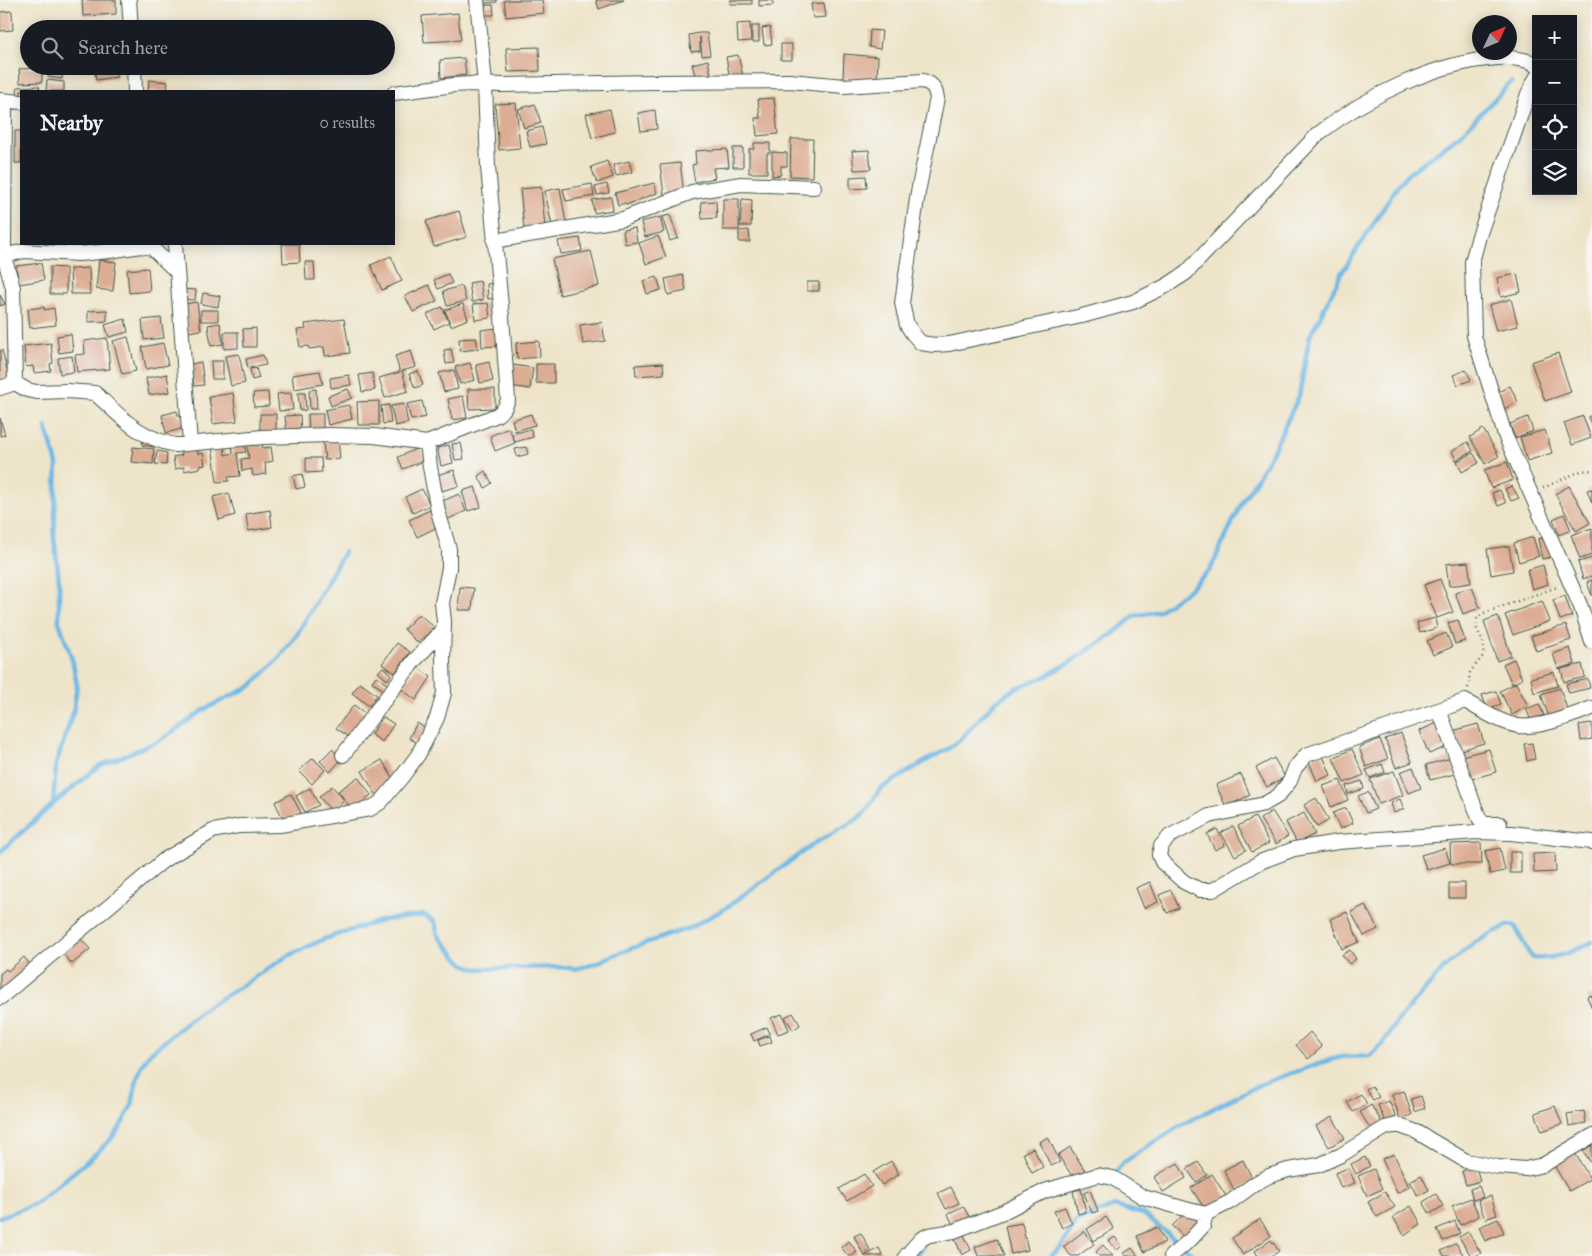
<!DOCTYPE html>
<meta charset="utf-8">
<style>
:root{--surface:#171b24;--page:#20242c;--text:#f1f3f6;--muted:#9ea1a6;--line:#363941}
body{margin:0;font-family:"IM FELL Great Primer",serif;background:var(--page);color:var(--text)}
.controls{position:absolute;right:15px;top:15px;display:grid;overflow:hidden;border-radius:0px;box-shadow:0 2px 12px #0003}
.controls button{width:45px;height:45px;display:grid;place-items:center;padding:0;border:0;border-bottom:1px solid var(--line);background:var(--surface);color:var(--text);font:25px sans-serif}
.compass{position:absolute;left:1472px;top:15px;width:45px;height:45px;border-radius:50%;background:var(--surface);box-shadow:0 2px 12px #0003;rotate:46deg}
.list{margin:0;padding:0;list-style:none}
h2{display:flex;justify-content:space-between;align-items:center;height:65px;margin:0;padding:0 20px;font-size:21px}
h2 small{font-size:16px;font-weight:400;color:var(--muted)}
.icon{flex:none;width:28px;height:28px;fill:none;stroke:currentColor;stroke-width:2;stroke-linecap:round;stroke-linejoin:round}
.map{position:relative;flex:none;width:1592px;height:1256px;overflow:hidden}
.search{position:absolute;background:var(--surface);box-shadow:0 2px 12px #0003;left:20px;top:20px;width:375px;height:55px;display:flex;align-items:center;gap:12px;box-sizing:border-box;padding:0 18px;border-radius:28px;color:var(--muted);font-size:19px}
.panel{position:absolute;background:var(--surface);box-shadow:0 2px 12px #0003;left:20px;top:90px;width:375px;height:155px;border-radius:0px}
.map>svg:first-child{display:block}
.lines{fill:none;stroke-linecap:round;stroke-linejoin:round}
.stream{stroke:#6cb8e5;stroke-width:4.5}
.building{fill:#dcac93}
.minor-casing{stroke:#3e564a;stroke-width:16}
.path{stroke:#3e564a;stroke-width:2.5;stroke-dasharray:1 4;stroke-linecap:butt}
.minor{stroke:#fff;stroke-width:14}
</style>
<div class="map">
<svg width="1592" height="1256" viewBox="0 0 1592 1256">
<rect width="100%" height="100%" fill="#f6f6f2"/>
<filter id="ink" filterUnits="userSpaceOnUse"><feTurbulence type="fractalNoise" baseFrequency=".02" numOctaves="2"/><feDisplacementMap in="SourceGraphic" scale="10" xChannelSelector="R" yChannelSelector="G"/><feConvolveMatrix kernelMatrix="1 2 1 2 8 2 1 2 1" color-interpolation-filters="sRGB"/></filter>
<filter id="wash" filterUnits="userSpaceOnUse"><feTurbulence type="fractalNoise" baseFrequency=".0096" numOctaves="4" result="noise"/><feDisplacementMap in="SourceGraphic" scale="20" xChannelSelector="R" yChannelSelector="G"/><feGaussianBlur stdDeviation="1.12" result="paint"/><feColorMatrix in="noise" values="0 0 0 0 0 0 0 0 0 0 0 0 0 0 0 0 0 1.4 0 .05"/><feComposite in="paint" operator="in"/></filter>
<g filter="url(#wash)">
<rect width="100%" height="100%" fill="#eee4c9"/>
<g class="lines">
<path class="stream" d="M 46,427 L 57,464 L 54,537 L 59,580 L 59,622 L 72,659 L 77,685 L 73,713 L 56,764 L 53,804
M 0,852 L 53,804 L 99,766 L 161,740 L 205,709 L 251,686 L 281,656 L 298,633 L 344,552
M 1113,1176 L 1123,1163 L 1148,1146 L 1183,1124 L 1261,1084 L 1327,1061 L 1341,1057 L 1370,1056 L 1384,1042 L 1397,1022 L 1444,968 L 1474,943 L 1508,925 L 1515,926 L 1528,952 L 1533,958 C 1556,960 1571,952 1592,942
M 0,1217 L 35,1204 L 91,1158 L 110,1140 L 119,1129 L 132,1105 L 137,1079 L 142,1065 L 149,1054 L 205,1008 L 243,985 L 286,957 L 324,939 L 383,920 L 424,915 L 435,922 L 438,935 L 455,955 L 464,964 L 476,969 L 562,967 L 575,969 L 597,963 L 609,957 L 665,936 L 690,928 L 726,908 L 815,843 L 856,820 L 866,811 L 880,789 L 924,762 L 948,749 L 959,741 L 995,702 L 1005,695 L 1016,688 L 1044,677 L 1069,663 L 1113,634 L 1134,616 L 1159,611 L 1190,589 L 1210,570 L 1243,500 L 1250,490 L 1273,451 L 1299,396 L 1310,335 L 1317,323 L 1341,274 L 1399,184 L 1408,174 L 1461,134 L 1511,82
M 916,1256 L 923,1246
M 1051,1256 L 1061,1247 L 1077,1221 L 1114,1206 L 1143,1214 L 1195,1256"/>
</g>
<g id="blocks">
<path class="building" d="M 82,0 L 116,0 L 116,14 L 83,16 Z
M 483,0 L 497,0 L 497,2 L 483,3 Z
M 504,0 L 542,0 L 544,13 L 506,17 Z
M 596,0 L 624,0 L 599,9 Z
M 730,0 L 752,0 L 752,4 L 730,4 Z
M 759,0 L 773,0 L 773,5 L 759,6 Z
M 824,3 L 826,17 L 813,18 L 811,4 Z
M 485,5 L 493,5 L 494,15 L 485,15 Z
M 12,11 L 13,30 L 0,31 L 0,12 Z
M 458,13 L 461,40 L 424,42 L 422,16 Z
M 750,23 L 751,41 L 738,42 L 737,24 Z
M 752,26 L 759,26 L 759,42 L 752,42 Z
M 770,27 L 772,44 L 764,45 L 762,28 Z
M 870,30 L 882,31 L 880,49 L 869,47 Z
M 699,33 L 707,33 L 710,55 L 702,56 L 700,37 L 700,51 L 691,52 L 689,35 Z
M 781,44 L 792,44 L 792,60 L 781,60 Z
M 539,47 L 540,71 L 508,72 L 506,48 Z
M 844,54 L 878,57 L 877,81 L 843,78 Z
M 738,55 L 743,76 L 730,79 L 726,57 Z
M 464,58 L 466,75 L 441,78 L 440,60 Z
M 708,60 L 711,75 L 696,79 L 692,64 Z
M 94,66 L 116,66 L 117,77 L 96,80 Z
M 49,67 L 63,68 L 62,79 L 48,77 Z
M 42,68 L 42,82 L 20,83 L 19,69 Z
M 47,80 L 64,82 L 64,91 L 46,91 Z
M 149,80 L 168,82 L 167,91 L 148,91 Z
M 39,86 L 40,91 L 21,91 L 21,100 L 18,100 L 17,87 Z
M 774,98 L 778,134 L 757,136 L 755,118 L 760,118 L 758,99 Z
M 516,103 L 520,148 L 499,150 L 495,104 Z
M 535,104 L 541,123 L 524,128 L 518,109 Z
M 610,109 L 615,132 L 592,138 L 586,114 Z
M 655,110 L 657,129 L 641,131 L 638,113 Z
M 542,127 L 546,144 L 530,147 L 526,131 Z
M 15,131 L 21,131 L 21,163 L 15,163 Z
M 791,139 L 813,139 L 812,177 L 790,176 Z
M 754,143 L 770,143 L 770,153 L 767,153 L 767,173 L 749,173 L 749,149 L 754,149 Z
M 733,148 L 743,148 L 743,167 L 733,167 Z
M 727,149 L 729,167 L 713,168 L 715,178 L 695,182 L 692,165 L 696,164 L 695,151 Z
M 869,150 L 871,169 L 854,170 L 852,151 Z
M 772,152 L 787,153 L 787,166 L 781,166 L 781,175 L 772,176 Z
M 607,161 L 613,177 L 597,183 L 591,167 Z
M 629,161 L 632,172 L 616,176 L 613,165 Z
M 680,163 L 684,193 L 664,195 L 660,165 Z
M 866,176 L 867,188 L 850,189 L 850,177 Z
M 654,183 L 657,193 L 626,205 L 625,203 L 618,205 L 615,193 Z
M 592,184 L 594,196 L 566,201 L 563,189 Z
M 607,184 L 609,193 L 597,195 L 595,187 Z
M 541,187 L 545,227 L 524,229 L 520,189 Z
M 560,188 L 566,223 L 552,226 L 545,191 Z
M 611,197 L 613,210 L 594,213 L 592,200 Z
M 723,199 L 739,199 L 739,230 L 723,230 Z
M 742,199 L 752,200 L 751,226 L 740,226 Z
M 716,201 L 717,218 L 702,219 L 701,202 Z
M 459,211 L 467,237 L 434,247 L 426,221 Z
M 670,215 L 678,238 L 670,241 L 662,217 Z
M 660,217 L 664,232 L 645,237 L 641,222 Z
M 635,228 L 637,242 L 625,244 L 623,230 Z
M 749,230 L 750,242 L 739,242 L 739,231 Z
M 658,236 L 666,257 L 646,264 L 639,243 Z
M 580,238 L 582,251 L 561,254 L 558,241 Z
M 282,244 L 299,244 L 300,262 L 283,263 Z
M 591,251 L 599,286 L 560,295 L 552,259 Z
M 391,256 L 402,281 L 382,290 L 371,265 Z
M 99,260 L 116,262 L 113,291 L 96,289 Z
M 305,262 L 314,262 L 315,280 L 306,280 Z
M 41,263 L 44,280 L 19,284 L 16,266 Z
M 50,267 L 66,268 L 66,294 L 50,294 Z
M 89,268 L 90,294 L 71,294 L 70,269 Z
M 148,268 L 150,291 L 129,293 L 127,270 Z
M 448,274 L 452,283 L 438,289 L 434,280 Z
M 1517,274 L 1521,292 L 1501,297 L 1497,278 Z
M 683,275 L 686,291 L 668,295 L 665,279 Z
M 657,277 L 661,290 L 647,294 L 643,281 Z
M 480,281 L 483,300 L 472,302 L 469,283 Z
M 807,282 L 819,282 L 819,291 L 807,291 Z
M 496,283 L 499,298 L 488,299 L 487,284 Z
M 429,285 L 437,301 L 413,312 L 405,296 Z
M 462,286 L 466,301 L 447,306 L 443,291 Z
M 181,289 L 196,290 L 195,300 L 181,299 Z
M 203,293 L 220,296 L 218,307 L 201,304 Z
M 0,295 L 5,304 L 0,306 Z
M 1511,299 L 1518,326 L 1496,331 L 1489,305 Z
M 197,302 L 201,330 L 188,332 L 184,304 Z
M 488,303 L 490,318 L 475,320 L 473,304 Z
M 463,304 L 468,319 L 451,326 L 445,310 Z
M 44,307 L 44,310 L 54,308 L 56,325 L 30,328 L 28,309 Z
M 442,307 L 449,322 L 434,329 L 427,314 Z
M 107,310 L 107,321 L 88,322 L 88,311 Z
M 201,310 L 218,310 L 218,321 L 201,321 Z
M 161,318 L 164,338 L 144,340 L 142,320 Z
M 125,319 L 128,332 L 109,337 L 105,325 Z
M 344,319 L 350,353 L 325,356 L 324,347 L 309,349 L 308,346 L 300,347 L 297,330 L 306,329 L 305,324 Z
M 602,322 L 605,341 L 583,344 L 580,325 Z
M 220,323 L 223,344 L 211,346 L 208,325 Z
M 256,328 L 256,347 L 244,347 L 243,329 Z
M 497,328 L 499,346 L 482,347 L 481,330 Z
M 224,332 L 238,332 L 238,348 L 224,349 Z
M 71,334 L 73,351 L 59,353 L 57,336 Z
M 128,337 L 136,371 L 122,374 L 113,341 Z
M 107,338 L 110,369 L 77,372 L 75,355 L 85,354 L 84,341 Z
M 476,338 L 478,349 L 460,351 L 459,339 Z
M 539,341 L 540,357 L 517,359 L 516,343 Z
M 51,343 L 53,363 L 50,364 L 51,371 L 34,373 L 33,366 L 26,367 L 24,346 Z
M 163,343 L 168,365 L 146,369 L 142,347 Z
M 451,349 L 454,363 L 446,364 L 444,350 Z
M 2,350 L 10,381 L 0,384 L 0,351 Z
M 411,351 L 416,367 L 402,371 L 408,391 L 385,398 L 379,378 L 400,372 L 395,356 Z
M 1558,353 L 1571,392 L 1545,401 L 1531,362 Z
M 239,354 L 245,383 L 231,386 L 225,356 Z
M 263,355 L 266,365 L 248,368 L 246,359 Z
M 72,356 L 74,372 L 60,374 L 58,358 Z
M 211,361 L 223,361 L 223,379 L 212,379 Z
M 201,362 L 204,385 L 194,386 L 191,364 Z
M 489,362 L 493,381 L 480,383 L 476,365 Z
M 470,363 L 475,380 L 460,384 L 455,367 Z
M 663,363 L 664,374 L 636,376 L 635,365 Z
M 536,364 L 554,364 L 554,383 L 536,383 Z
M 513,365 L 533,368 L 530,389 L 510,386 Z
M 256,368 L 259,378 L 252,380 L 250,369 Z
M 454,370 L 458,389 L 444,392 L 439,373 Z
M 1466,370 L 1471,380 L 1458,385 L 1453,375 Z
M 320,371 L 323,384 L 294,389 L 292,375 Z
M 418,371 L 423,385 L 415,388 L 409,374 Z
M 372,373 L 375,390 L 362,392 L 359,375 Z
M 167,374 L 170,392 L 149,395 L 146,378 Z
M 349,375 L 351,385 L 331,388 L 330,378 Z
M 1510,386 L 1518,402 L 1504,409 L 1496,393 Z
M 316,389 L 317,409 L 310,409 L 309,390 Z
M 348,389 L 352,398 L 331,406 L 328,396 Z
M 468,389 L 495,389 L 495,408 L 469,409 Z
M 268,392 L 269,406 L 254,407 L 253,393 Z
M 233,393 L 237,421 L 213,424 L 209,397 Z
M 291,393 L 293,410 L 279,411 L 277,394 Z
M 298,393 L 305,393 L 306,410 L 300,411 Z
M 463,396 L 467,418 L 452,420 L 448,399 Z
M 379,401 L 379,425 L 358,425 L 357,402 Z
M 422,401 L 426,417 L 411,420 L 407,404 Z
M 404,404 L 408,423 L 395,426 L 391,406 Z
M 349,405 L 352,419 L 328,425 L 325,410 Z
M 389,405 L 391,423 L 383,424 L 381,406 Z
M 177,411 L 178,416 L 182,415 L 184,425 L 181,426 L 181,429 L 166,433 L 162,415 Z
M 260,414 L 276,414 L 276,433 L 260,433 Z
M 308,414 L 323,414 L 323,431 L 309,432 Z
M 531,414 L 535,425 L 515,431 L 512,420 Z
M 300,415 L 301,434 L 287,435 L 285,416 Z
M 1592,415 L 1592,426 L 1588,417 Z
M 1583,416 L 1591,438 L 1572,445 L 1564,423 Z
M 1528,417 L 1533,431 L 1515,438 L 1510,424 Z
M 0,418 L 5,435 L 0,436 Z
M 509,428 L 515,443 L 495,451 L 490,436 Z
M 531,429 L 533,437 L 515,442 L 512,434 Z
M 1483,429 L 1499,456 L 1485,464 L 1470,437 Z
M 1545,430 L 1552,453 L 1527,461 L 1520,437 Z
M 143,438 L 156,440 L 155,447 L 142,445 Z
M 338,440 L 340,459 L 325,460 L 323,442 Z
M 244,442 L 246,452 L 237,453 L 240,476 L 228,477 L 229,481 L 217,482 L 212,445 L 224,443 L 225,455 L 233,453 L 232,444 Z
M 1468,442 L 1473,451 L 1456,460 L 1452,451 Z
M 461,443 L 464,459 L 455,460 L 452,444 Z
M 262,444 L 263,448 L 271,447 L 273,461 L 265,463 L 266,474 L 253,476 L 252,469 L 242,471 L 241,459 L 249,458 L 247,446 Z
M 449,445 L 453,463 L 441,466 L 437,448 Z
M 133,447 L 154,449 L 153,464 L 131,462 Z
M 420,447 L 425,460 L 403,469 L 398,457 Z
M 526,447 L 528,454 L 517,457 L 515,449 Z
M 197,448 L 198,454 L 203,453 L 205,465 L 200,466 L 200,468 L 184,471 L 184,467 L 175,469 L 173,457 L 182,455 L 181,450 Z
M 157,451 L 167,453 L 166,465 L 155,464 Z
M 1473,453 L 1479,463 L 1462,472 L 1457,461 Z
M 306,458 L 321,458 L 322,472 L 306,473 Z
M 1507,462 L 1513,480 L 1491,488 L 1484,470 Z
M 454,470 L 459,486 L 438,492 L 433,476 Z
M 485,471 L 492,483 L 485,488 L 478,476 Z
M 302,474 L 305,487 L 296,489 L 293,476 Z
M 1512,486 L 1519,498 L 1511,501 L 1505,489 Z
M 1569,486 L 1590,523 L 1576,531 L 1555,494 Z
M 475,487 L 481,507 L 468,511 L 462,491 Z
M 422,489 L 430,505 L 413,513 L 405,497 Z
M 1592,489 L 1592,503 L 1587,490 Z
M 1500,490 L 1506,503 L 1498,506 L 1492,493 Z
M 229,493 L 235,515 L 219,520 L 213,497 Z
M 459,494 L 466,511 L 446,520 L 438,503 Z
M 434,508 L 442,525 L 417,537 L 409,520 Z
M 270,510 L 272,527 L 248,531 L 246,514 Z
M 1564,514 L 1571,530 L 1559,535 L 1553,519 Z
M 1592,528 L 1592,555 L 1580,559 L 1571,535 Z
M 1533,537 L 1539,556 L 1519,562 L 1514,543 Z
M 1547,537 L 1552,557 L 1542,559 L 1538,539 Z
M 1509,546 L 1513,571 L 1491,575 L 1487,549 Z
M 1592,558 L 1592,576 L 1583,579 L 1578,562 Z
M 1468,562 L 1471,583 L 1449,586 L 1446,564 Z
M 1543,565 L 1548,584 L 1532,589 L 1527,570 Z
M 1440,579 L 1453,612 L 1437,618 L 1424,585 Z
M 1592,580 L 1592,596 L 1587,582 Z
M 460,587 L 474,588 L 472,610 L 458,610 Z
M 1472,587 L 1480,608 L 1463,614 L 1455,593 Z
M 1565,596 L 1572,616 L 1560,620 L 1553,600 Z
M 1542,601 L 1550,621 L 1513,635 L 1505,615 Z
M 419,614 L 434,627 L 418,643 L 404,629 Z
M 1498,616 L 1511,656 L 1497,661 L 1484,621 Z
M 1435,618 L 1437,628 L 1420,633 L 1417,623 Z
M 1458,620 L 1465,641 L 1455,644 L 1448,623 Z
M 1566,625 L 1571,640 L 1536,651 L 1531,636 Z
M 1446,633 L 1452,647 L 1433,655 L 1427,641 Z
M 397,643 L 410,652 L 395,673 L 382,664 Z
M 1570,648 L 1575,664 L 1558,669 L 1553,654 Z
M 1514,659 L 1522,679 L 1512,684 L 1503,664 Z
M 1582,664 L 1585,677 L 1564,682 L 1561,669 Z
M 383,667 L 391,675 L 387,680 L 378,672 Z
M 417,667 L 431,677 L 416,700 L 401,689 Z
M 1554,672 L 1558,686 L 1534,693 L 1531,678 Z
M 376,676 L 389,686 L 386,692 L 372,682 Z
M 1588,679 L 1590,688 L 1569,693 L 1566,684 Z
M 360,683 L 377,695 L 369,706 L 352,693 Z
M 1516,683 L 1528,706 L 1512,715 L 1500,691 Z
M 1560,688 L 1568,712 L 1549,718 L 1541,694 Z
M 1496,691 L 1501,704 L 1487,709 L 1482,695 Z
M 1539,704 L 1544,715 L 1531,720 L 1526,709 Z
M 354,705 L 367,715 L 350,738 L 336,728 Z
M 383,717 L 394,724 L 382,742 L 371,734 Z
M 417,723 L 429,730 L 421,745 L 409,738 Z
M 1437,723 L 1446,747 L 1429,754 L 1419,731 Z
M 1592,723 L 1592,739 L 1581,741 L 1579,725 Z
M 1478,724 L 1484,743 L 1458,751 L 1452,731 Z
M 1401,733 L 1412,762 L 1396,768 L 1385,739 Z
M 1380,739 L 1388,759 L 1366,767 L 1359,747 Z
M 1532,743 L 1535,759 L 1527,761 L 1524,744 Z
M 332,749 L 342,759 L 330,772 L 320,761 Z
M 1352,749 L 1364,775 L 1344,783 L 1333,758 Z
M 1489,749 L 1496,772 L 1468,780 L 1462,756 Z
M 1322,754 L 1331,775 L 1317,781 L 1308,760 Z
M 313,758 L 325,770 L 312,784 L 299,771 Z
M 1274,758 L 1285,777 L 1267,787 L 1256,768 Z
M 1451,758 L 1455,774 L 1430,780 L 1426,765 Z
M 382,760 L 396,784 L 376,795 L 362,771 Z
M 1382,764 L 1385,772 L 1370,778 L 1366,770 Z
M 1413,767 L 1421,788 L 1409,793 L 1400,772 Z
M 1394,771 L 1403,795 L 1379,804 L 1370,779 Z
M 1241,774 L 1250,795 L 1226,807 L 1216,785 Z
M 358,777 L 371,795 L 352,809 L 338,791 Z
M 1340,780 L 1348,800 L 1331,807 L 1323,786 Z
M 1362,781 L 1364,789 L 1348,794 L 1346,786 Z
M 332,786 L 344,800 L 332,811 L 319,797 Z
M 310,788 L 319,805 L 305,812 L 296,796 Z
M 1368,792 L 1376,809 L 1366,813 L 1358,796 Z
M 291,794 L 301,813 L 284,821 L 275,802 Z
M 1316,798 L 1329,820 L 1317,827 L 1304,805 Z
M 1400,799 L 1404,809 L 1394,813 L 1391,803 Z
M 1346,808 L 1353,823 L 1340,829 L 1333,813 Z
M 1272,811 L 1288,836 L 1276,844 L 1260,819 Z
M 1304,813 L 1315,834 L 1297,843 L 1286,822 Z
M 1255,817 L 1269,843 L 1252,852 L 1238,826 Z
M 1233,826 L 1246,850 L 1235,856 L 1221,833 Z
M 1217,829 L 1225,845 L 1215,850 L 1207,834 Z
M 1481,843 L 1482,864 L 1451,864 L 1450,844 Z
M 1445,848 L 1450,863 L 1427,870 L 1421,855 Z
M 1500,848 L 1505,871 L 1490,874 L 1485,851 Z
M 1510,852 L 1521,852 L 1521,873 L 1510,873 Z
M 1555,853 L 1556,872 L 1534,873 L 1533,854 Z
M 1150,882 L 1158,902 L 1144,908 L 1136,888 Z
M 1449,883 L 1465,883 L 1465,898 L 1449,898 Z
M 1171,890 L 1179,908 L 1167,913 L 1159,895 Z
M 1365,905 L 1378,929 L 1364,936 L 1351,912 Z
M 1347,912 L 1359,942 L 1342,949 L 1330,919 Z
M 81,939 L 90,949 L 72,964 L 63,954 Z
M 1350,950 L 1356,959 L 1349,964 L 1342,955 Z
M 24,957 L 32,967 L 0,994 L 0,974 L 6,969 L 8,971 Z
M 1592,995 L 1592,1008 L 1587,997 Z
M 793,1013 L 800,1025 L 793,1030 L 785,1017 Z
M 782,1014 L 789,1030 L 778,1034 L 771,1018 Z
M 767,1027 L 770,1034 L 754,1041 L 751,1034 Z
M 1310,1032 L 1322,1047 L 1308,1059 L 1296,1045 Z
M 770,1036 L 772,1042 L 760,1046 L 758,1040 Z
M 1372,1086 L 1379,1097 L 1373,1100 L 1366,1089 Z
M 1404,1091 L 1412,1115 L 1400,1119 L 1392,1095 Z
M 1361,1094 L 1367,1104 L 1353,1112 L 1347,1102 Z
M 1421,1096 L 1425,1108 L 1415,1112 L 1411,1099 Z
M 1389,1101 L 1397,1119 L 1386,1124 L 1378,1105 Z
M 1371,1105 L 1383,1124 L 1372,1131 L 1360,1112 Z
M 1555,1106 L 1562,1124 L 1542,1131 L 1535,1113 Z
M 1584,1111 L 1586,1123 L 1569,1126 L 1567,1114 Z
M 1332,1117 L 1345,1138 L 1329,1147 L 1316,1126 Z
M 1048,1137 L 1060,1162 L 1051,1166 L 1039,1142 Z
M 1592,1145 L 1592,1164 L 1583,1151 Z
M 1070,1147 L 1086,1172 L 1074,1179 L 1058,1155 Z
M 1033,1148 L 1043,1167 L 1032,1173 L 1023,1153 Z
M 1575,1153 L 1590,1179 L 1569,1191 L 1554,1165 Z
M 1394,1154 L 1409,1187 L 1397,1193 L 1382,1159 Z
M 1365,1157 L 1370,1166 L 1356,1174 L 1351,1164 Z
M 1243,1160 L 1254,1182 L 1235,1192 L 1224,1170 Z
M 891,1161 L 899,1174 L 882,1185 L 873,1172 Z
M 1198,1162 L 1207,1175 L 1196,1182 L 1187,1169 Z
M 1178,1163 L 1186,1178 L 1163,1192 L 1154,1177 Z
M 1476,1167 L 1480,1181 L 1466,1185 L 1462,1171 Z
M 1348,1168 L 1355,1183 L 1341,1188 L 1335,1173 Z
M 1374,1169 L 1382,1189 L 1367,1196 L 1358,1176 Z
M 864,1174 L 872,1186 L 847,1201 L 839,1189 Z
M 1212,1174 L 1226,1196 L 1205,1209 L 1191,1188 Z
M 1421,1175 L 1429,1190 L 1418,1196 L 1410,1181 Z
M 1479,1186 L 1483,1197 L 1473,1200 L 1470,1189 Z
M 951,1187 L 959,1203 L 946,1209 L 938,1193 Z
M 1081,1189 L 1086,1212 L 1078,1214 L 1073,1191 Z
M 1090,1190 L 1098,1211 L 1092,1213 L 1084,1193 Z
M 1385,1192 L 1395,1207 L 1377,1217 L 1368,1202 Z
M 1436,1194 L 1443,1206 L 1430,1214 L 1423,1202 Z
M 1491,1196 L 1497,1215 L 1485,1219 L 1478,1200 Z
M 1471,1198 L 1479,1216 L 1460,1225 L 1452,1206 Z
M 963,1206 L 970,1218 L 954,1227 L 948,1214 Z
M 1411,1206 L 1421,1224 L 1404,1235 L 1393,1217 Z
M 1065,1207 L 1072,1224 L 1062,1228 L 1054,1211 Z
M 1188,1210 L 1201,1224 L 1186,1239 L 1172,1226 Z
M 1106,1217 L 1114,1229 L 1094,1241 L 1087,1229 Z
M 1260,1219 L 1271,1236 L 1243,1255 L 1232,1238 Z
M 1498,1219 L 1504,1233 L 1485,1241 L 1479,1227 Z
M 1455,1221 L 1460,1233 L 1443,1241 L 1437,1229 Z
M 1022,1223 L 1028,1250 L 1011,1254 L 1005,1226 Z
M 1157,1227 L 1165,1242 L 1144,1252 L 1137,1236 Z
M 1084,1231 L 1094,1244 L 1078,1256 L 1071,1256 L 1063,1247 Z
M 1468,1232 L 1481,1253 L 1475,1256 L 1471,1256 L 1459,1237 Z
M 861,1233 L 870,1250 L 863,1254 L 854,1236 Z
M 963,1233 L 971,1250 L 962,1255 L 954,1237 Z
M 1115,1237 L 1122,1246 L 1117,1250 L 1109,1241 Z
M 997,1239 L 1004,1256 L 978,1256 L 975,1247 Z
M 1271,1240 L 1279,1251 L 1272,1256 L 1258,1256 L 1255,1251 Z
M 849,1241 L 857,1252 L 852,1256 L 848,1256 L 841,1247 Z
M 1456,1243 L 1464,1256 L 1444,1256 L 1441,1251 Z
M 1103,1245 L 1113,1256 L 1099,1256 L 1096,1252 Z
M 879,1248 L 883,1256 L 864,1256 Z
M 1132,1248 L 1138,1256 L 1126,1256 L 1124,1253 Z"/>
</g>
</g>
<g filter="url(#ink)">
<use href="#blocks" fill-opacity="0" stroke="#3e564a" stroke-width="1"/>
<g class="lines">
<g class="minor-casing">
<path id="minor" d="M 129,0 L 131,29
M 134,66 L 135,91
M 1536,78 L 1528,94 L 1479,236 L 1472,262 L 1474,336 L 1505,435 L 1581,607 L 1592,642
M 394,93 L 454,85 L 471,84 L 502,85 L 654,82 L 790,81 L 844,86 L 923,81 C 933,84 935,88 937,98 L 918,192 L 902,303 L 907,325 L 913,334 L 921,343 L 934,345 L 949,344 L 1082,316 L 1133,302 L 1166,286 L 1186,273 L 1318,134 C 1367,96 1436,62 1498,58 C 1509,57 1521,59 1532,62 L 1536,66
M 0,100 L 21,102
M 5,101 L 4,256 L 24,251 L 79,254 L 109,251 L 141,246 L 152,248 L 177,272
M 494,241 L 623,219 L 692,192 L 741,184 L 814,187
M 175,244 L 190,443
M 0,258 L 4,256 L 13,288 L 15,383 L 27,390 L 37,392 L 67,391 L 95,393 C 121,417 138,437 175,445 L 263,437 L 329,435 L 374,436 L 427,443 L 497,415 L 504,409 L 508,400 L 502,317 L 488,167 L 485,84 L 477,0
M 0,388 L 15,383
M 1592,708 C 1574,715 1537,729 1518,726 C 1499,722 1481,710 1465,701 L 1306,755 L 1295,768 L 1290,781 L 1278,796 L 1264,804 L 1209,816 L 1170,836 L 1161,846 L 1159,855 L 1162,862 L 1184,882 L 1200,890 L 1213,890 L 1260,862 L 1294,849 L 1338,842 L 1477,832 L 1511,833 L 1592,842
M 1439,710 L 1479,818 L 1484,824 L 1500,824
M 343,755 L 414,661 L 444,629
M 0,998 L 164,860 L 213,831 L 239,826 L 280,825 L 370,809 L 381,802 L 401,778 L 418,755 L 437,718 L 444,693 L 443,661 L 444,621 L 442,603 L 449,568 L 449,549 L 438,511 L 430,467 L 427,443
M 906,1256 L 921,1239 L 929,1235 L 954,1231 L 1003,1212 L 1045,1191 L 1098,1175 L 1113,1178 L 1143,1197 L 1189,1210 L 1206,1214 L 1230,1202 L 1256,1183 L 1269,1176 L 1288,1170 L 1319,1165 L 1341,1155 L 1385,1128 L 1397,1125 L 1417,1132 L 1466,1161 L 1498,1167 L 1525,1169 L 1543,1165 L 1592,1136
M 1171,1256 L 1191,1239 L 1203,1226 L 1206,1214"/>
</g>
<path class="path" d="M 1543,488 L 1581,471 L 1592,470
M 1468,688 L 1470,672 L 1483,656 L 1484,644 L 1477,629 L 1477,618 L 1484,613 L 1557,587"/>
<use href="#minor" class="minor"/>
</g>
</g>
</svg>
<div class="controls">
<button>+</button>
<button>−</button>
<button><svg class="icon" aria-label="locate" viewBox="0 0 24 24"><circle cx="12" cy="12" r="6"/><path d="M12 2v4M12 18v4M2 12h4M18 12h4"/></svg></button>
<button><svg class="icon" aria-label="layers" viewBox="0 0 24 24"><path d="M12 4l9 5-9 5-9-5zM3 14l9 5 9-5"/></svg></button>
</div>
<svg class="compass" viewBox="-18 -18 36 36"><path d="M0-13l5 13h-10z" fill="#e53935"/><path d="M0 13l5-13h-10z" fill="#9ea1a6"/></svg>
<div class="search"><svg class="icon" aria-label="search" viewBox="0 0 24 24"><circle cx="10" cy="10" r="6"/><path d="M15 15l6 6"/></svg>Search here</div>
<section class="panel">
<h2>Nearby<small>0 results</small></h2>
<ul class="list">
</ul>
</section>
</div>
